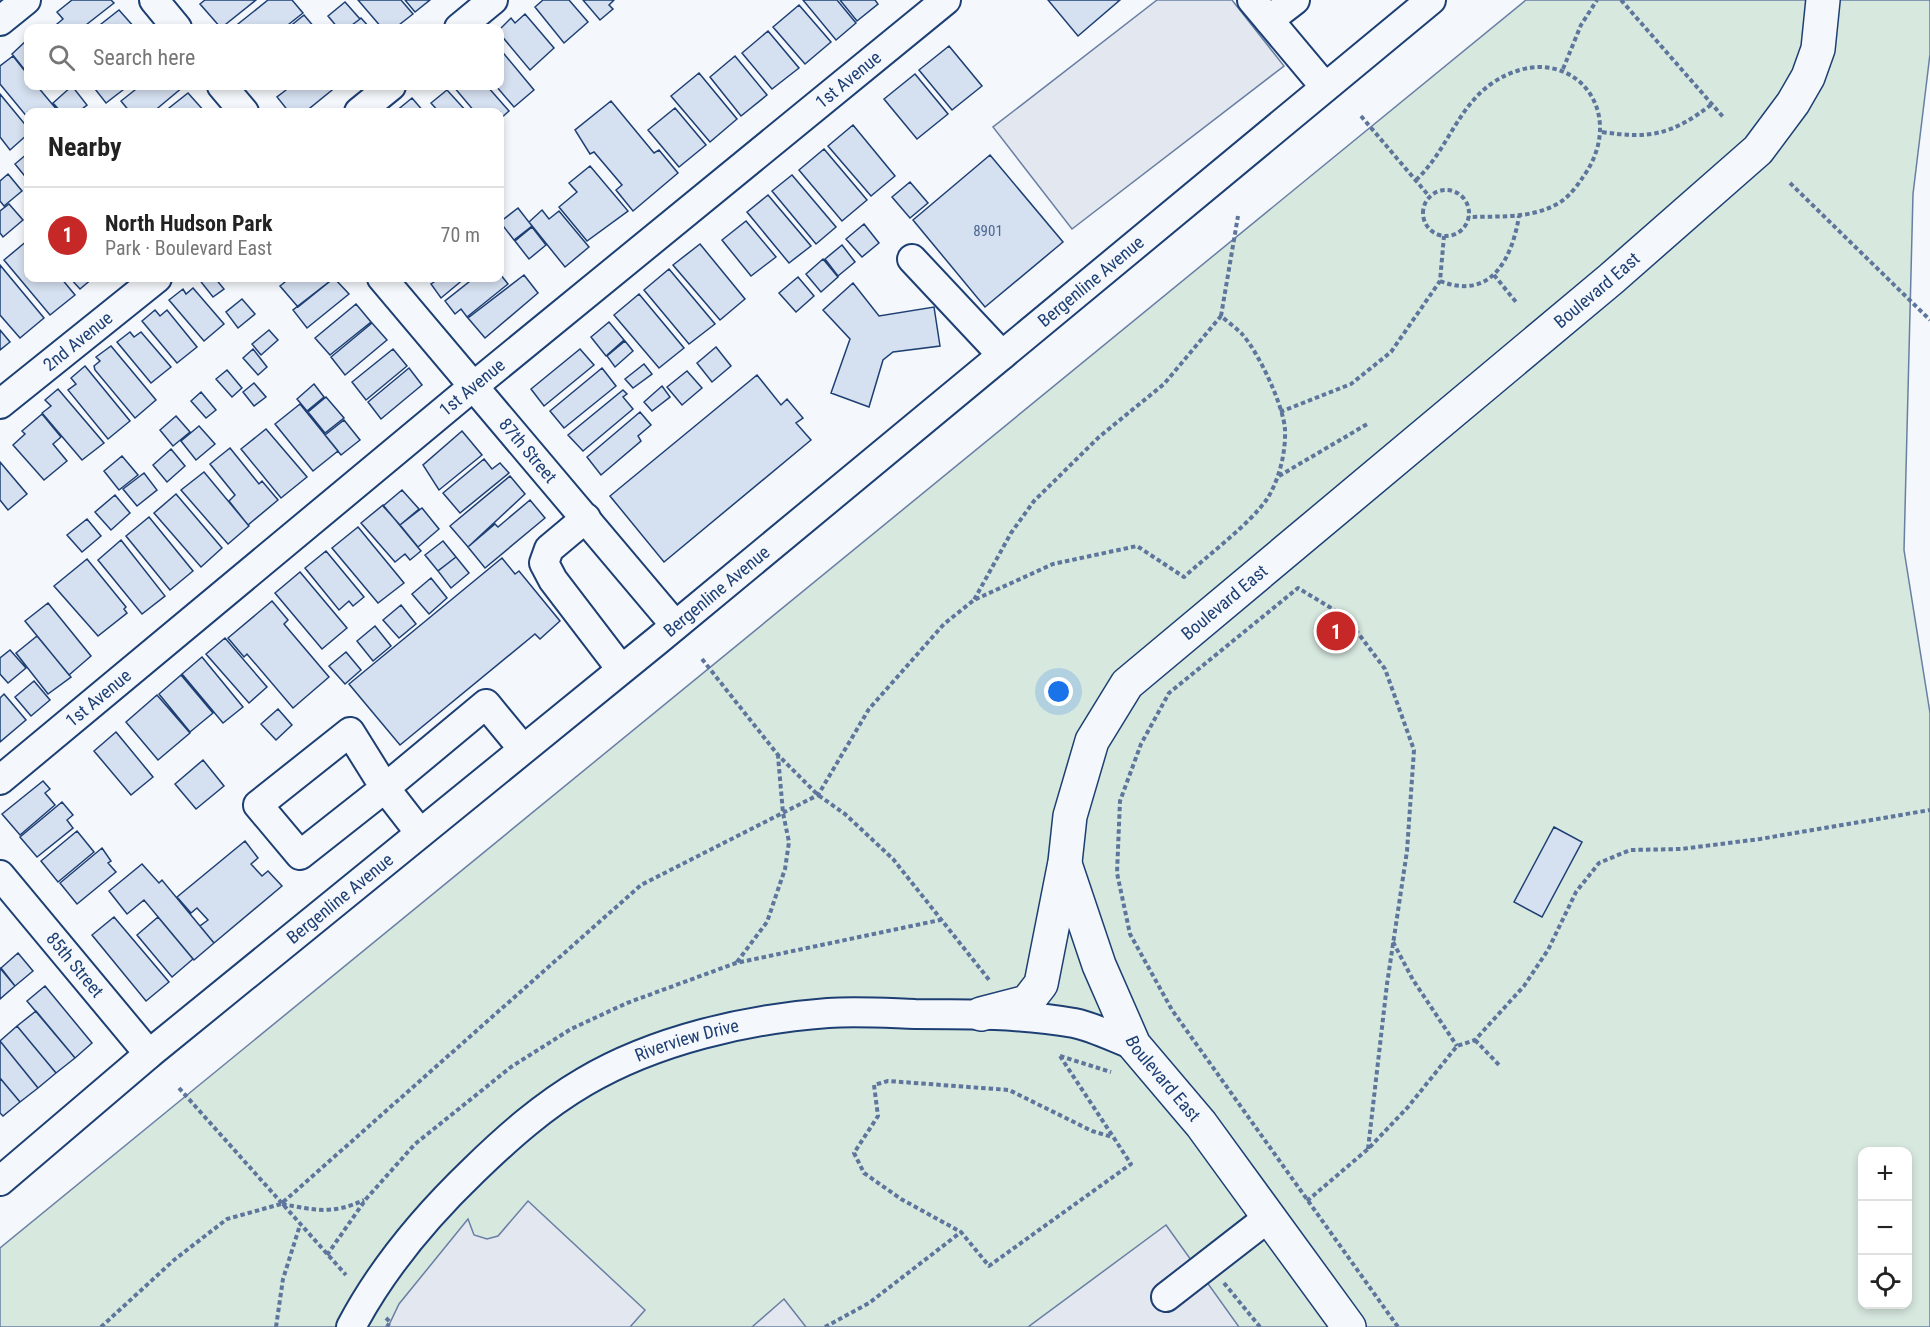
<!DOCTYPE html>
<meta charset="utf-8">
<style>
:root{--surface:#fff;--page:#f2f2f2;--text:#222;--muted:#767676;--line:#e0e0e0;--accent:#c62828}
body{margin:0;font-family:"Roboto Condensed",sans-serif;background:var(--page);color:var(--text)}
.controls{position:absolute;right:18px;bottom:18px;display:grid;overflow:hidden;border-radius:12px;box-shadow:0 3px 9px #0003}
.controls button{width:54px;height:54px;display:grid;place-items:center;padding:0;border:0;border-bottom:2px solid var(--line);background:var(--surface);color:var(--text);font:30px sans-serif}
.you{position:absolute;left:1059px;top:692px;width:21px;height:21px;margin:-15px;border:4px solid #fff;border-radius:50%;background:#1a73e8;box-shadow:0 0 0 9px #1a73e833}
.badge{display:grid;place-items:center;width:39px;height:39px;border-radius:50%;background:var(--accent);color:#fff;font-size:20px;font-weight:700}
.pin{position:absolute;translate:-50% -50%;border:3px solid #fff;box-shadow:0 2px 6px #0006}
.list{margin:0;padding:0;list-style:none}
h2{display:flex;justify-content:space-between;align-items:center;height:78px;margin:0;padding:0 24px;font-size:26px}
h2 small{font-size:20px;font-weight:400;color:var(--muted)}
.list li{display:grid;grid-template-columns:39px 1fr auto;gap:18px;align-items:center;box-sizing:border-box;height:96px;padding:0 24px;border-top:2px solid var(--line)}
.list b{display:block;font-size:22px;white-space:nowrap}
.list p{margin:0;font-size:20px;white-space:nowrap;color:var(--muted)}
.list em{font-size:20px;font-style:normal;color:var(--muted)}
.icon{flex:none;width:33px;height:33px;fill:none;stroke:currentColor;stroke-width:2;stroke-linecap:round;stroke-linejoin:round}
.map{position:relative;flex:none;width:1930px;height:1327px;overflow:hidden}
.search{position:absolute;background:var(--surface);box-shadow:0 3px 9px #0003;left:24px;top:24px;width:480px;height:66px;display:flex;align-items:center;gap:15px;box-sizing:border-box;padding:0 21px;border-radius:12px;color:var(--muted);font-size:22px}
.panel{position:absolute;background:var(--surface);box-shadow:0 3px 9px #0003;left:24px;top:108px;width:480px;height:174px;border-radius:12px}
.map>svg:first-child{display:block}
.green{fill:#d7e8df;stroke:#687fa3;stroke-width:1.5;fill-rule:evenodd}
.parking{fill:#e3e8f0;stroke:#687fa3;stroke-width:1.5}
.building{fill:#d5e0f0;stroke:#1d3f73;stroke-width:1.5}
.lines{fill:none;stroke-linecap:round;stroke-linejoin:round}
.minor-casing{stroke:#1d3f73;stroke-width:32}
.major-casing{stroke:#1d3f73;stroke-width:36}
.path{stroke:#5e769c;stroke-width:4;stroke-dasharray:4.5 3;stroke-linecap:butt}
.minor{stroke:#f4f7fb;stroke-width:28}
.major{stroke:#f4f7fb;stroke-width:33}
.labels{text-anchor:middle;stroke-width:4.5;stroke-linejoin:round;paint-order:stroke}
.number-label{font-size:15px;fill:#4b6792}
.street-label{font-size:18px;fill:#1d3f73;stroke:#f4f7fb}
</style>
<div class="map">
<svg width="1930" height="1327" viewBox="0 0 1930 1327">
<rect width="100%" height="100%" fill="#f4f7fb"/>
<path class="green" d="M 1526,0 L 1930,0 L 1930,54 L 1913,194 L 1904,550 L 1930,713 L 1930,1327 L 0,1327 L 0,1248 ZM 1862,1152 L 1908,1152 L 1908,1304 L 1862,1304 Z"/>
<path class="parking" d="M 1157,0 L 1232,0 L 1284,66 L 1072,229 L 993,127 Z
M 528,1201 L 645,1310 L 630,1327 L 388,1327 L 399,1304 L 468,1219 L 474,1235 L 487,1239 L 498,1236 Z
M 1166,1225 L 1239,1327 L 1028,1327 Z
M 784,1299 L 806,1327 L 752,1327 Z"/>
<path class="building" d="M 72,0 L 111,0 L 114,3 L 82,28 L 61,28 L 57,24 L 63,19 L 57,12 Z
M 205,0 L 256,0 L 221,28 L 200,4 Z
M 268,0 L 292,0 L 303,13 L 284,28 L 233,28 Z
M 358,0 L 401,0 L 413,14 L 395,28 L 382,28 Z
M 405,0 L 430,0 L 415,12 Z
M 543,0 L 569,0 L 588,22 L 564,43 L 535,7 Z
M 583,0 L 614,0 L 609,5 L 613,9 L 600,20 Z
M 803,0 L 837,0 L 856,23 L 836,40 Z
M 840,0 L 875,0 L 878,4 L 857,21 Z
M 1048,0 L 1120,0 L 1078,36 Z
M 345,2 L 360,19 L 348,28 L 338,28 L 328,16 Z
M 799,5 L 831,42 L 805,64 L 773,27 Z
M 119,10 L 135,28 L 96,28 Z
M 525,14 L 554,48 L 530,70 L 500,34 L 500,29 L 511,18 L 515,23 Z
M 304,15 L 315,28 L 288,28 Z
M 361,18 L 370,28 L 348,28 L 360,19 Z
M 768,31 L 799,68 L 772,89 L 742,53 Z
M 28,39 L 28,74 L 12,54 Z
M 949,46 L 982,86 L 952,110 L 919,70 Z
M 500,49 L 534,90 L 514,107 L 496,86 L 500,86 Z
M 13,56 L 28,75 L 28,86 L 37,86 L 58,111 L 56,112 L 28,112 L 28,118 L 0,84 L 0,66 Z
M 735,56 L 767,95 L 741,116 L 710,77 Z
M 699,73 L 737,119 L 710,142 L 671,96 Z
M 915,74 L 948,114 L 917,139 L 884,99 Z
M 72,86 L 87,105 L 78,112 L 61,112 L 53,103 Z
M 100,86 L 128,86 L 106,103 L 95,89 Z
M 140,86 L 182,86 L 183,87 L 153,112 L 130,112 L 121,101 Z
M 282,86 L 337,86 L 305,112 L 304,110 L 289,112 L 277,97 L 286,90 Z
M 453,86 L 487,86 L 509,111 L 500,119 L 500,112 L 475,112 Z
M 447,90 L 467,112 L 439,112 L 431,103 Z
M 188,93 L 205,112 L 164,112 Z
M 0,94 L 28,128 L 28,134 L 10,150 L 0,137 Z
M 412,98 L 424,112 L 395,112 Z
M 611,101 L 654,153 L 659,150 L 678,173 L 633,211 L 616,190 L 622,185 L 594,152 L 590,154 L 575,130 Z
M 675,108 L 706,145 L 679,167 L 648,130 Z
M 853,125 L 895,176 L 871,196 L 828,146 Z
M 824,149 L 867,200 L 842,221 L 799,170 Z
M 28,153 L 28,180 L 15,164 Z
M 990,155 L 1063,242 L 985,307 L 913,220 Z
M 590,166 L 628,211 L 587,241 L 559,207 L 577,192 L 569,183 Z
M 8,174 L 22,191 L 4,206 L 0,201 L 0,181 Z
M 792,175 L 836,227 L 816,244 L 772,191 Z
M 910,182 L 928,203 L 910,218 L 892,197 Z
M 768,195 L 811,246 L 789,263 L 747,212 Z
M 9,204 L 23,220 L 3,237 L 0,233 L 0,211 Z
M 518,208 L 532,226 L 514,240 L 500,222 Z
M 542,210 L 549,219 L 559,211 L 589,247 L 565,267 L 529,222 Z
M 746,221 L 776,257 L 751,276 L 722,240 Z
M 864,224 L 879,243 L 862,257 L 846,239 Z
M 532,227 L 546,245 L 529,259 L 515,241 Z
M 28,240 L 28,278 L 61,278 L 75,295 L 50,315 L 4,260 Z
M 700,244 L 745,299 L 720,320 L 673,265 Z
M 842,245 L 855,262 L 838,276 L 825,259 Z
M 823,259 L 838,277 L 821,292 L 806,274 Z
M 0,265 L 44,318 L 20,338 L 0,315 Z
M 669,269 L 715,324 L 689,344 L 644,290 Z
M 500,274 L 508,284 L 467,317 L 461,309 L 455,314 L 445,301 L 474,278 L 500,278 Z
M 524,275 L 538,293 L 485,338 L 468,318 Z
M 798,277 L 814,296 L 796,312 L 779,293 Z
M 70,278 L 93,278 L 80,289 Z
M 198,278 L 215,278 L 224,289 L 213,297 Z
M 290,278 L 334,278 L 298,307 L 280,286 Z
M 334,278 L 349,294 L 307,328 L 293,310 Z
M 435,278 L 465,278 L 441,298 L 431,284 L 437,280 Z
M 853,283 L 879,316 L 934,307 L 940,346 L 893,352 L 883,360 L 869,407 L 831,393 L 850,339 L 823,310 Z
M 193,288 L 224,324 L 204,341 L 169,300 L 183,289 L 186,294 Z
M 639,294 L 684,348 L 659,368 L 614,315 Z
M 242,299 L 255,314 L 238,328 L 226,312 Z
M 356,304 L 371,322 L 330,355 L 315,338 Z
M 155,310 L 160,316 L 167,310 L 197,347 L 177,363 L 142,321 Z
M 609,322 L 624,340 L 606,356 L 591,337 Z
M 372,323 L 387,340 L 345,375 L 331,357 Z
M 0,330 L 10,342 L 0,350 Z
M 269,330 L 278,340 L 261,355 L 252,344 Z
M 130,332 L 134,337 L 141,332 L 171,367 L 151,383 L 117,342 Z
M 625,341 L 633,351 L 615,367 L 607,356 Z
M 111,346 L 156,400 L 135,418 L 95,370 L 94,366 L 100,361 L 96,357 Z
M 716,347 L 731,366 L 712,382 L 697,363 Z
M 253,349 L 267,367 L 258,375 L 243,358 Z
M 393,349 L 407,366 L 366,400 L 352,382 Z
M 580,349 L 594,365 L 544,406 L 531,389 Z
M 644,364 L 652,374 L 633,388 L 625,379 Z
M 85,366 L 130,421 L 108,439 L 68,390 L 76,384 L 71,378 Z
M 409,368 L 422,385 L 381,419 L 368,402 Z
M 602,368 L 616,386 L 564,428 L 550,411 Z
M 227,370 L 242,388 L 232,397 L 216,379 Z
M 687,371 L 702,388 L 682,405 L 667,387 Z
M 757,375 L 781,405 L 787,399 L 803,418 L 796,423 L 811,440 L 664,562 L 610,496 Z
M 254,383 L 266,397 L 254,406 L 243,392 Z
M 314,384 L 324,397 L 307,411 L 297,399 Z
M 662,386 L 670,397 L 652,411 L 644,402 Z
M 58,389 L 104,443 L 82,460 L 42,413 L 51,406 L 45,400 Z
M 623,390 L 627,394 L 623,397 L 633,409 L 583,451 L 568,435 Z
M 201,392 L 216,410 L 206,418 L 191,401 Z
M 326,397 L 344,418 L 325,433 L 308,412 Z
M 300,404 L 338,451 L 313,471 L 275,424 Z
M 640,412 L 651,425 L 638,436 L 641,441 L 601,475 L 587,457 Z
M 42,414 L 61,437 L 53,444 L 67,461 L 44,480 L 13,445 L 25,434 L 22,431 Z
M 176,416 L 190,432 L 173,446 L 160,430 Z
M 344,420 L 360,440 L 341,455 L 325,435 Z
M 199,426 L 215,444 L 196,460 L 181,441 Z
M 266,429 L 307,477 L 281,498 L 241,449 Z
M 462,431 L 482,455 L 439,490 L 423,465 Z
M 230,448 L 259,484 L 262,481 L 278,500 L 248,525 L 229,501 L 235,495 L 210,464 Z
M 171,449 L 185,466 L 167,482 L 153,465 Z
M 122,456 L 138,475 L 119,490 L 104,471 Z
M 484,459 L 492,469 L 500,463 L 509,473 L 460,513 L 443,493 Z
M 0,462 L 27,494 L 8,510 L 0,500 Z
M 204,472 L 249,526 L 228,544 L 181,490 Z
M 144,473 L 157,490 L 137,506 L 123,489 Z
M 510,476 L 525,494 L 468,547 L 450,526 Z
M 402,490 L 419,509 L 400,525 L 383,506 Z
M 176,494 L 222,548 L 201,567 L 154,513 Z
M 115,495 L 130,513 L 111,530 L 95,512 Z
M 530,500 L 545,518 L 485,568 L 468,547 L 495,524 L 498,527 Z
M 383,505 L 421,551 L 410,560 L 405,554 L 395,562 L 361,523 Z
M 422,508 L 439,529 L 418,547 L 400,525 Z
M 149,517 L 193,571 L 170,590 L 126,536 Z
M 87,519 L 101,536 L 82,552 L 67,535 Z
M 358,527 L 404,583 L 378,603 L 332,548 Z
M 121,540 L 165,596 L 142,614 L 98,560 Z
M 443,541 L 456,557 L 438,571 L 425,555 Z
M 326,551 L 364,597 L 353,606 L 349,601 L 339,610 L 305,568 Z
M 456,557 L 469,573 L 451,588 L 438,571 Z
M 502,558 L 515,574 L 519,571 L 560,621 L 540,639 L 535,634 L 400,745 L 349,684 Z
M 87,559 L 126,607 L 124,609 L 127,613 L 98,636 L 54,586 Z
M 300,572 L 347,628 L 322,649 L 275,593 Z
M 431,578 L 447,598 L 429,614 L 412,594 Z
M 272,601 L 288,620 L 284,624 L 329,677 L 293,708 L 247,654 L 244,657 L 228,638 Z
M 48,603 L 91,656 L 69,675 L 25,621 Z
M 401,605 L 416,624 L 399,638 L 383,620 Z
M 375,626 L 391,646 L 373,661 L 357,641 Z
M 37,636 L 71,677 L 48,694 L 16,653 Z
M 225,638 L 267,687 L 249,703 L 206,654 Z
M 10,650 L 26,668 L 8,683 L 0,674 L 0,658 Z
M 346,652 L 361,670 L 345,684 L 329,666 Z
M 202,657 L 243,707 L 223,723 L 182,674 Z
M 181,675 L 213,713 L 190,732 L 159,694 Z
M 34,681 L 50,700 L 31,716 L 15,697 Z
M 4,694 L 26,720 L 0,742 L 0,698 Z
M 157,695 L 190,733 L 158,760 L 126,722 Z
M 278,709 L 292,725 L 276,740 L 261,724 Z
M 116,732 L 153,777 L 131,795 L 94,751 Z
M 203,760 L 224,786 L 196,809 L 175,784 Z
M 43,781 L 50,789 L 45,793 L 55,805 L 20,835 L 2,814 Z
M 62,802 L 73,815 L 67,820 L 73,828 L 37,857 L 20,837 Z
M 1554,827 L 1582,842 L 1542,917 L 1514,902 Z
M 77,831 L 94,852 L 58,882 L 41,861 Z
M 245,841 L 258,858 L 251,864 L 262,876 L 268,871 L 282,886 L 214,943 L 200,926 L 208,920 L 197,908 L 191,913 L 177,897 Z
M 102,848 L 111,861 L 108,863 L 116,872 L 77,904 L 60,883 Z
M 142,864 L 159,883 L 162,880 L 214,943 L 194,960 L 144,900 L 127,914 L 109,891 Z
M 114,917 L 169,982 L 146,1001 L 92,935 Z
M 158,917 L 193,959 L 172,977 L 137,935 Z
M 18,953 L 33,971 L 15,986 L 1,968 Z
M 0,968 L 15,986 L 0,999 Z
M 45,986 L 92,1043 L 75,1058 L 27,1001 Z
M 36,1011 L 75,1058 L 56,1073 L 17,1026 Z
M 17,1026 L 56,1073 L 38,1088 L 0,1041 Z
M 0,1041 L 38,1088 L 20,1102 L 0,1078 Z
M 0,1078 L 20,1102 L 3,1116 L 0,1113 Z"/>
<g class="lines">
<g class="minor-casing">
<g id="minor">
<path d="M 154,0 L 177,28"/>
<path d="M 1252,0 L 1325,87"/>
<path d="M 1269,20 L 1295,0"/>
<path d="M 0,21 L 26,0"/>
<path d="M 459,28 L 493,0"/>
<path d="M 222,86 L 244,112"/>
<path d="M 359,112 L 391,86"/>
<path d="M 912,259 L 1002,355"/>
<path id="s1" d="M 382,278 L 675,625"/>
<path id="s2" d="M 0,404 L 157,278"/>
<path d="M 586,518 L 549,549 L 544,563 L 553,580 L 621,669"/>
<path d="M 350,732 L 385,788 L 300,855 L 258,805 Z"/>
<path id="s3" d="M 0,780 L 475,385 L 946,0"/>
<path d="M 420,833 L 385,788 L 486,704 L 523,749"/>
<path id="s4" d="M 0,875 L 149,1054"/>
<path id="s5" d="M 0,1181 L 149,1054 L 658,640 L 1431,0"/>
<path d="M 1166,1297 L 1269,1217"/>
<path id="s6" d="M 351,1327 C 382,1268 426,1216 474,1170 C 508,1137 543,1106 584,1082 C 655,1040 747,1019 828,1013 C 857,1011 886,1013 915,1014 C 968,1014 1022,1014 1074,1023 C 1094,1027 1115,1038 1134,1045"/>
</g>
</g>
<g class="major-casing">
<g id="major">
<path id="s7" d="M 1065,864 L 1099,965 L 1134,1045 L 1201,1124 L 1349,1327"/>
<path id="s8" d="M 981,1014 L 1027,1002 L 1041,984 L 1065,862 L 1070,816 L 1092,741 L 1127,684 L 1611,279 L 1758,150 L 1793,103 L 1808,77 L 1818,49 L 1823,0"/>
</g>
</g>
<path class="path" d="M 1621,0 L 1724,118
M 1563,69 L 1581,25 L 1597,0
M 1361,116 L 1429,196
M 1602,132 C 1650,139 1672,135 1712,104
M 1416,180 C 1447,151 1457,108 1491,84 C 1564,33 1633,107 1583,177 C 1577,186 1569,197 1559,203 C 1531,219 1500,216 1469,217
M 1790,183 L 1930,320
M1423 213a23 23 0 1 1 46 0a23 23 0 1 1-46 0Z
M 1494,275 L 1516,302
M 1440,281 C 1491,301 1512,259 1519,216
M 1221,316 L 1238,216
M 1280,412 L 1351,384 L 1391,352 L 1440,281 L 1444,236
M 1279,476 L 1369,423
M 702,659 L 778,755 L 818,795 L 845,814 L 893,859 L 990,981
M 1393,942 L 1413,980 L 1457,1046
M 737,962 L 767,922 L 785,869 L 789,842 L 783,813 L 778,756
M 1475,1040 L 1499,1065
M 1060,1056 L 1131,1164 L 989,1266 L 961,1232 L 901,1199 L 864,1173 L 854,1153 L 878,1116 L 874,1085 L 888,1081 L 1009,1090 L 1092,1131 L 1112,1137
M 1060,1056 L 1111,1072
M 179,1088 L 346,1275
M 1368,1149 L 1387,984 L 1407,851 L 1414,750 L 1385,669 L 1346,617 L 1298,588 L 1169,693 L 1141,744 L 1120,801 L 1117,873 L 1130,934 L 1172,1010 L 1398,1327
M 1307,1201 L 1368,1149 L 1408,1107 L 1457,1046 L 1475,1040 L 1524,986 L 1548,950 L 1576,892 L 1599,863 L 1630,850 L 1681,849 L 1760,839 L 1930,810
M 282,1204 C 315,1210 332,1215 364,1200
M 327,1255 L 366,1199 L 415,1144 L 511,1067 L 571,1029 L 627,1003 L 736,963 L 940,920
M 1224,1283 L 1260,1327
M 386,1318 L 390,1322 L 387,1327
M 101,1327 L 174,1260 L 227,1219 L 281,1204 L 641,885 L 818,795 L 869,709 L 944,624 L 974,600 L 1053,564 L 1137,546 L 1184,577 C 1208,555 1249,525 1267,499 C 1279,480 1286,453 1285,429 C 1283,405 1259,353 1242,334 C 1236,328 1228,322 1221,316 L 1164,384 L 1099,437 L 1034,501 L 1011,533 L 974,600
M 276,1327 L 283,1279 L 300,1225
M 825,1327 L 869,1303 L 961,1232"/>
<use href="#minor" class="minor"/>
<use href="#major" class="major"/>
</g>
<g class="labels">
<g class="number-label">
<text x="988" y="236">8901</text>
</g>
<g class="street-label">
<text dy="6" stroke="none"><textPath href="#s3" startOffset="1100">1st Avenue</textPath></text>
<text dy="6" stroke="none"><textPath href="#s5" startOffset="1414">Bergenline Avenue</textPath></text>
<text dy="6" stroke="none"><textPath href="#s8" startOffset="999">Boulevard East</textPath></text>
<text dy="6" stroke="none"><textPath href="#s2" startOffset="100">2nd Avenue</textPath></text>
<text dy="6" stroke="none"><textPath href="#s3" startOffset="614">1st Avenue</textPath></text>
<text dy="6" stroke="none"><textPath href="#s1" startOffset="226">87th Street</textPath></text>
<text dy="6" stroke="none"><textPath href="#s5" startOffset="928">Bergenline Avenue</textPath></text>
<text dy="6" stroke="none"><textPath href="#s8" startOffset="513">Boulevard East</textPath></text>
<text dy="6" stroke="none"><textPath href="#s3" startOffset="128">1st Avenue</textPath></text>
<text dy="6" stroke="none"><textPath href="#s5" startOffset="442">Bergenline Avenue</textPath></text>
<text dy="6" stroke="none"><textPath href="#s4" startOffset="117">85th Street</textPath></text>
<text dy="6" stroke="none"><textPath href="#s6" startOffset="453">Riverview Drive</textPath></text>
<text dy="6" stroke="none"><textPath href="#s7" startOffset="238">Boulevard East</textPath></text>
</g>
</g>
</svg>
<div class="controls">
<button>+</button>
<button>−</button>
<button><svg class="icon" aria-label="locate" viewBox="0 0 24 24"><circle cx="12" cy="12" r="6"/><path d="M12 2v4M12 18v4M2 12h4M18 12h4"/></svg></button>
</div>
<div class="you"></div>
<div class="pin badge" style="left:1336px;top:631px">1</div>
<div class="search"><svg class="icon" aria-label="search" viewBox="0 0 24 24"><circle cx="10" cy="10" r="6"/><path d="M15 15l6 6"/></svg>Search here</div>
<section class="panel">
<h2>Nearby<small></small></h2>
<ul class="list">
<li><span class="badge">1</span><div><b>North Hudson Park</b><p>Park · Boulevard East</p></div><em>70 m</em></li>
</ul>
</section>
</div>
